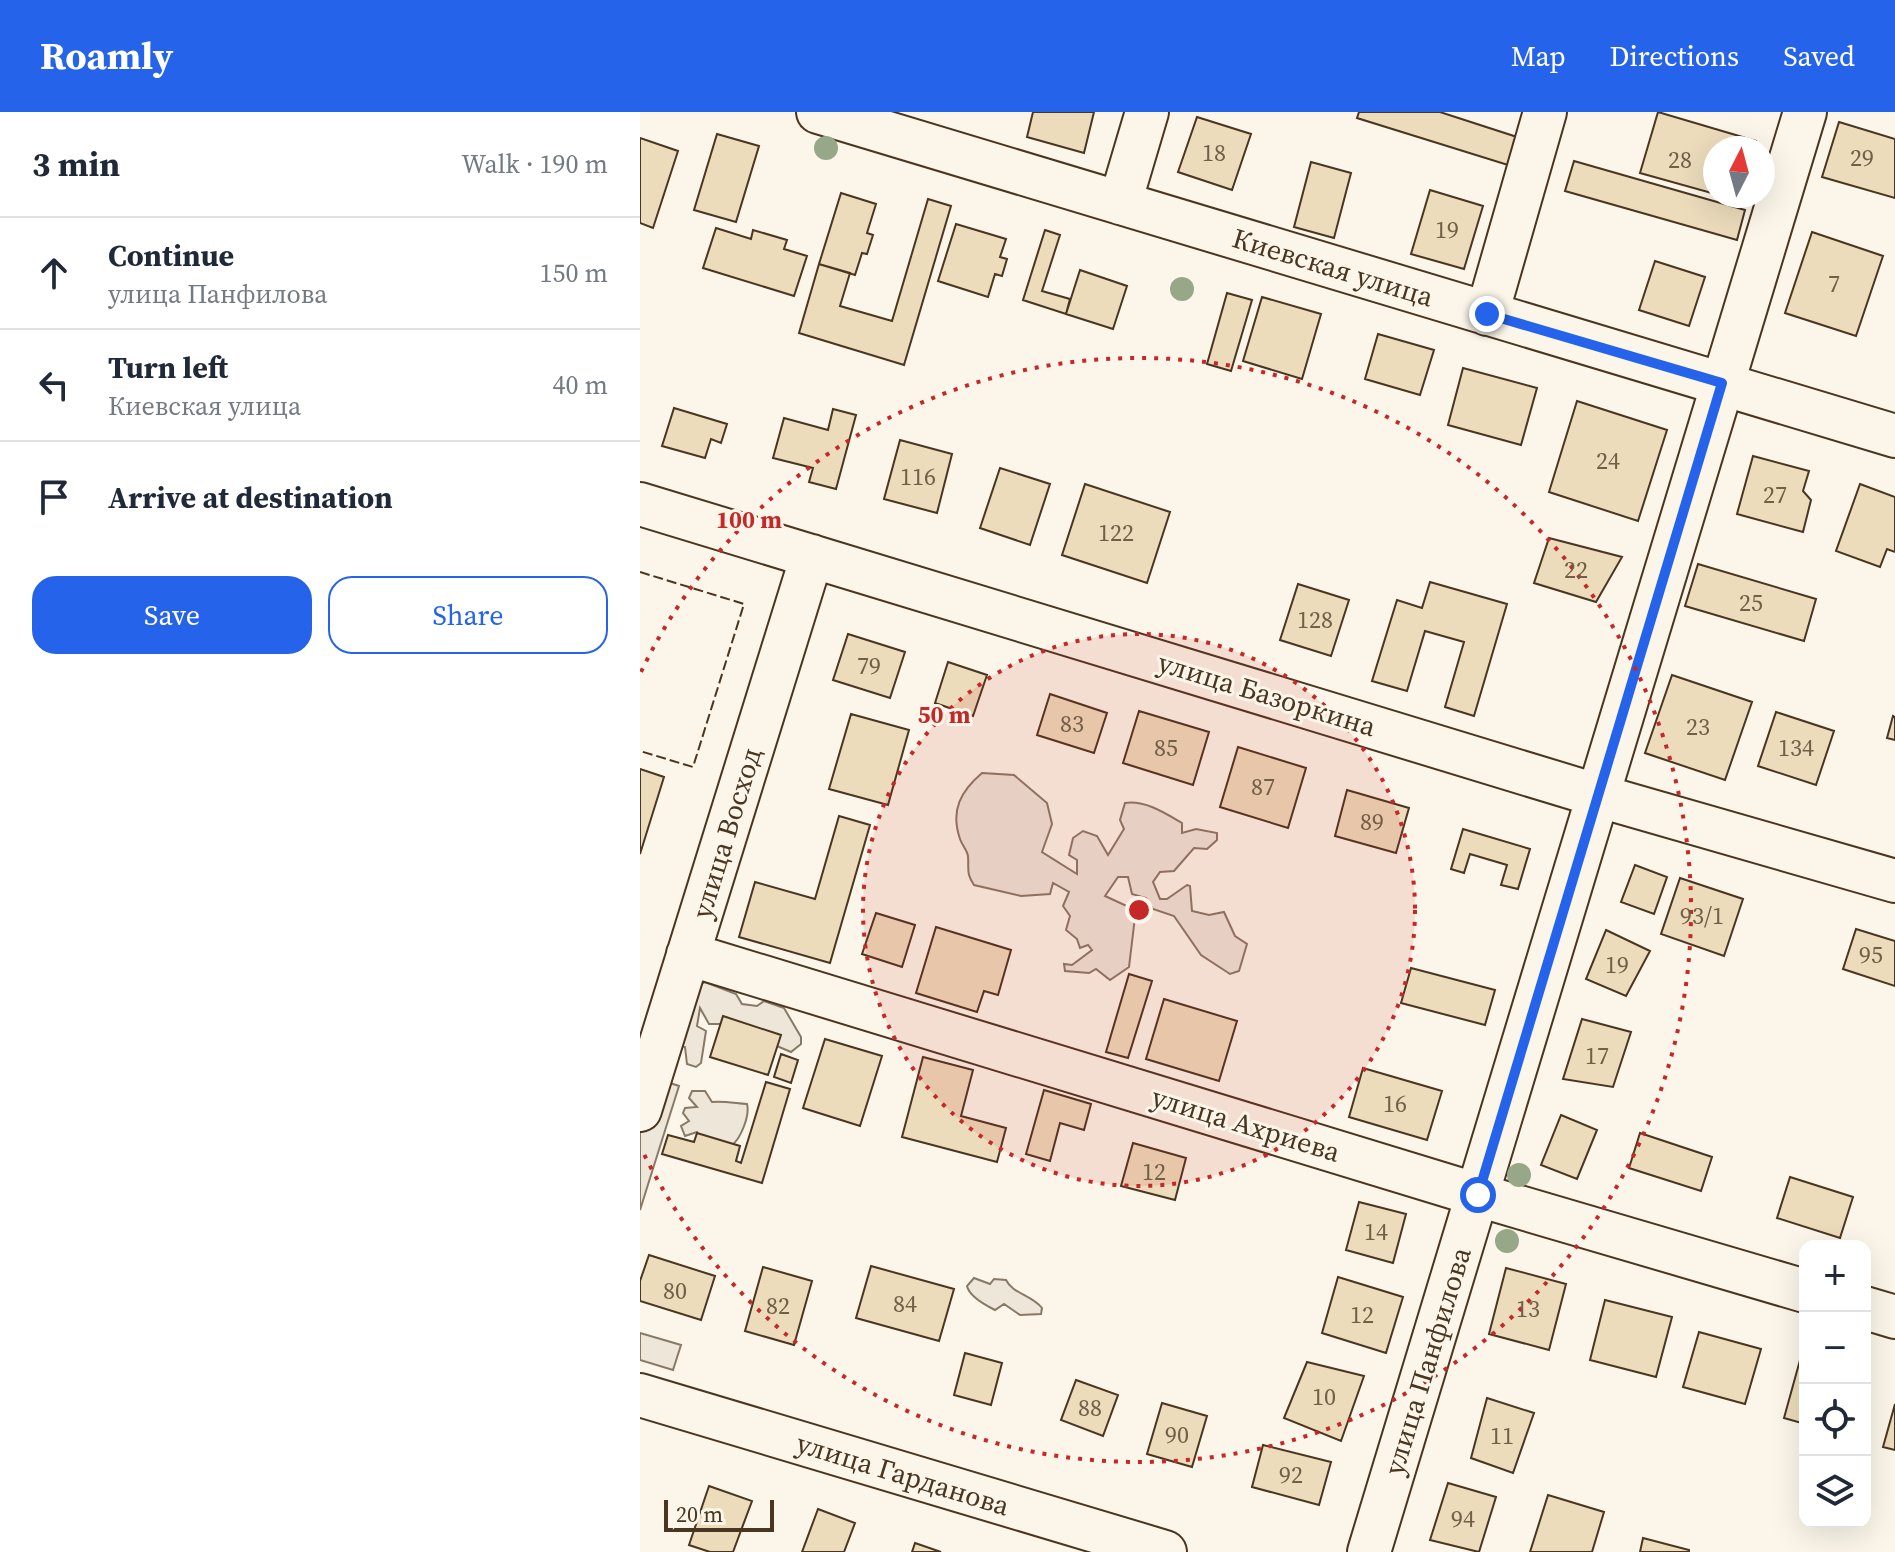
<!DOCTYPE html>
<meta charset="utf-8">
<style>
:root{--surface:#fff;--page:#f6f6f7;--text:#1f2937;--muted:#747a83;--line:#e0e1e3;--accent:#2563eb}
body{margin:0;font-family:"Source Serif 4",serif;background:var(--page);color:var(--text)}
.controls{position:absolute;right:24px;bottom:24px;display:grid;overflow:hidden;border-radius:16px;box-shadow:0 8px 32px #0002}
.controls button{width:72px;height:72px;display:grid;place-items:center;padding:0;border:0;border-bottom:2px solid var(--line);background:var(--surface);color:var(--text);font:40px sans-serif}
.compass{position:absolute;left:1063px;top:24px;width:72px;height:72px;border-radius:50%;background:var(--surface);box-shadow:0 8px 32px #0002;rotate:6deg}
.scale{position:absolute;left:24px;bottom:20px;width:110px;box-sizing:border-box;padding-left:8px;border:4px solid #4a3520;border-top:0;font-size:22px;line-height:28px;white-space:nowrap;color:#4a3520;-webkit-text-stroke:6px #fbf6e9;paint-order:stroke}
.stop{position:absolute;width:24px;height:24px;margin:-18px;border:6px solid #2563eb;border-radius:50%;background:#fff}
.stop.end{background:#2563eb;border-color:#fff;box-shadow:0 2px 8px #0008}
.list{margin:0;padding:0;list-style:none}
h2{display:flex;justify-content:space-between;align-items:center;height:104px;margin:0;padding:0 32px;font-size:34px}
h2 small{font-size:26px;font-weight:400;color:var(--muted)}
.list li{display:grid;grid-template-columns:52px 1fr auto;gap:24px;align-items:center;box-sizing:border-box;height:112px;padding:0 32px;border-top:2px solid var(--line)}
.list b{display:block;font-size:30px;white-space:nowrap}
.list p{margin:0;font-size:26px;white-space:nowrap;color:var(--muted)}
.list em{font-size:26px;font-style:normal;color:var(--muted)}
.actions{display:flex;gap:16px;padding:24px 32px}
.actions a{flex:1;padding:18px 0;border:2px solid var(--accent);border-radius:24px;text-align:center;font-size:28px;color:var(--accent)}
.actions .main{background:var(--accent);color:#fff}
.icon{flex:none;width:44px;height:44px;fill:none;stroke:currentColor;stroke-width:2;stroke-linecap:round;stroke-linejoin:round}
.map{position:relative;flex:none;width:1255px;height:1440px;overflow:hidden}
header{display:flex;align-items:center;gap:48px;box-sizing:border-box;height:112px;padding:0 40px;background:var(--accent);color:#fff}
header strong{font-size:38px}
nav{display:flex;gap:44px;margin-inline-start:auto;font-size:28px}
main{display:flex}
aside{flex:1;background:var(--surface)}
.map>svg:first-child{display:block}
.green{fill:#ede6d9;stroke:#887966;stroke-width:2}
.building{fill:#ecdcbc;stroke:#4a3520;stroke-width:2}
.lines{fill:none;stroke-linecap:round;stroke-linejoin:round}
.minor-casing{stroke:#4a3520;stroke-width:46}
.minor{stroke:#fbf6e9;stroke-width:42}
.fence{stroke:#4a3520;stroke-width:2;stroke-dasharray:10 4;stroke-linecap:butt}
.tree{fill:#96a887}
.route{stroke:#2563eb;stroke-width:10}
.ring{fill:none;stroke:#c62828;stroke-width:4;stroke-dasharray:4 8}
.labels{text-anchor:middle;stroke-width:6;stroke-linejoin:round;paint-order:stroke}
.number-label{font-size:24px;fill:#725f47}
.street-label{font-size:28px;fill:#4a3520;stroke:#fbf6e9}
.centre{fill:#c62828;stroke:#fbf6e9;stroke-width:4}
.ring-label{font-size:24px;text-anchor:middle;font-weight:bold;fill:#c62828;stroke:#fbf6e9;stroke-width:6;stroke-linejoin:round;paint-order:stroke}
</style>
<header>
<strong>Roamly</strong>
<nav><a>Map</a><a>Directions</a><a>Saved</a></nav>
</header>
<main>
<aside>
<h2>3 min<small>Walk · 190 m</small></h2>
<ul class="list">
<li><svg class="icon" aria-label="ahead" viewBox="0 0 24 24"><path d="M12 20V5M6 11l6-6 6 6"/></svg><div><b>Continue</b><p>улица Панфилова</p></div><em>150 m</em></li>
<li><svg class="icon" aria-label="left" viewBox="0 0 24 24"><path d="M17 20v-9H6M10 6l-5 5 5 5"/></svg><div><b>Turn left</b><p>Киевская улица</p></div><em>40 m</em></li>
<li><svg class="icon" aria-label="arrive" viewBox="0 0 24 24"><path d="M6 21V4h12l-3 4 3 4H6"/></svg><div><b>Arrive at destination</b></div></li>
</ul>
<div class="actions"><a class="main">Save</a><a>Share</a></div>
</aside>
<div class="map">
<svg width="1255" height="1440" viewBox="0 0 1255 1440">
<rect width="100%" height="100%" fill="#fbf6e9"/>
<path class="green" d="M 342,661 L 374,663 L 407,691 L 412,712 L 402,740 L 437,762 L 437,748 L 429,743 L 433,726 L 443,719 L 457,724 L 468,743 L 484,717 L 480,708 L 485,691 C 505,688 525,701 542,711 L 542,721 L 556,717 L 577,721 L 577,728 L 567,737 L 554,736 L 534,759 L 520,760 L 513,770 L 520,787 L 527,787 L 547,773 L 550,774 L 552,799 L 569,803 L 584,800 L 595,824 L 607,832 L 599,859 L 590,862 L 561,843 L 534,804 L 513,797 L 506,786 L 492,782 L 488,765 L 478,765 L 465,784 L 489,795 L 495,805 L 489,855 L 470,868 L 456,857 L 449,861 L 425,859 L 424,852 L 432,853 L 452,838 L 448,833 L 440,836 L 437,827 L 426,818 L 430,804 L 423,794 L 429,780 L 413,771 L 410,782 L 381,784 L 334,773 C 326,761 329,758 328,744 C 327,738 322,733 320,727 C 310,698 321,679 342,661 Z
M 65,870 L 96,882 L 102,892 L 117,894 L 124,889 L 144,896 L 161,925 L 161,932 L 151,940 L 85,912 L 69,912 L 60,896 L 57,914 L 66,919 L 61,951 L 56,955 L 47,952 L 45,935 L 39,934 L 54,881 L 57,889 L 58,874 Z
M 15,966 L 39,974 L 0,1098 L 0,1015 Z
M 52,979 L 65,979 L 72,990 C 84,989 94,991 107,992 C 110,1003 101,1027 91,1034 L 59,1025 L 57,1020 L 45,1024 L 41,1014 L 49,1009 L 43,1001 L 45,996 L 57,995 L 49,986 Z
M 334,1166 L 350,1172 L 354,1167 L 366,1168 C 373,1182 392,1183 402,1196 L 401,1202 L 380,1203 L 364,1192 L 355,1198 C 347,1194 329,1184 327,1174 Z
M 0,1221 L 41,1233 L 33,1258 L 0,1248 Z"/>
<path class="building" d="M 393,0 L 454,0 L 444,41 L 387,25 Z
M 719,0 L 800,0 L 877,25 L 868,53 L 717,6 Z
M 1018,0 L 1116,29 L 1114,36 L 1075,36 L 1075,82 L 1000,61 Z
M 557,5 L 611,22 L 592,78 L 538,60 Z
M 1199,10 L 1255,27 L 1255,86 L 1182,65 Z
M 77,22 L 119,34 L 96,110 L 54,98 Z
M 0,26 L 38,39 L 13,116 L 0,111 Z
M 934,49 L 1105,98 L 1097,128 L 925,79 Z
M 671,50 L 711,61 L 694,126 L 654,115 Z
M 790,78 L 843,94 L 824,157 L 771,142 Z
M 201,81 L 236,92 L 227,121 L 233,123 L 227,142 L 222,141 L 215,163 L 179,152 Z
M 288,87 L 311,94 L 264,253 L 159,221 L 179,152 L 210,161 L 200,194 L 252,209 Z
M 316,112 L 366,127 L 360,145 L 367,147 L 362,164 L 355,162 L 348,185 L 298,169 Z
M 76,116 L 111,127 L 113,118 L 147,128 L 144,137 L 167,144 L 154,184 L 63,156 Z
M 405,118 L 420,123 L 402,179 L 430,187 L 426,202 L 383,188 Z
M 1172,120 L 1243,144 L 1216,224 L 1145,201 Z
M 1015,149 L 1065,165 L 1049,214 L 999,198 Z
M 440,158 L 487,174 L 473,217 L 426,202 Z
M 587,181 L 612,188 L 591,259 L 567,252 Z
M 622,185 L 681,202 L 662,267 L 603,249 Z
M 738,222 L 794,238 L 780,283 L 725,267 Z
M 823,256 L 897,276 L 881,333 L 808,313 Z
M 937,289 L 1027,318 L 998,409 L 909,380 Z
M 34,296 L 87,312 L 81,331 L 71,327 L 65,346 L 22,334 Z
M 193,297 L 216,303 L 196,377 L 169,370 L 173,356 L 133,346 L 144,306 L 188,318 Z
M 260,328 L 312,342 L 297,401 L 244,387 Z
M 1113,344 L 1169,359 L 1163,379 L 1171,388 L 1163,420 L 1097,402 Z
M 360,356 L 410,372 L 390,433 L 340,416 Z
M 445,372 L 530,400 L 507,471 L 422,443 Z
M 1220,372 L 1255,385 L 1255,440 L 1247,437 L 1240,455 L 1196,439 Z
M 909,426 L 982,445 L 956,490 L 894,471 Z
M 1058,452 L 1176,487 L 1164,529 L 1045,494 Z
M 790,470 L 867,492 L 834,604 L 805,595 L 824,530 L 785,519 L 767,579 L 732,569 L 757,488 L 782,496 Z
M 658,472 L 709,488 L 691,544 L 640,528 Z
M 208,522 L 265,540 L 250,586 L 193,568 Z
M 308,550 L 347,563 L 333,604 L 295,591 Z
M 1032,563 L 1112,590 L 1085,668 L 1005,641 Z
M 410,582 L 467,601 L 454,641 L 397,623 Z
M 499,599 L 569,620 L 553,673 L 483,651 Z
M 1136,600 L 1194,619 L 1176,673 L 1118,654 Z
M 211,602 L 269,618 L 248,693 L 189,677 Z
M 1253,604 L 1255,605 L 1255,628 L 1247,626 Z
M 598,635 L 666,656 L 648,716 L 580,695 Z
M 0,657 L 24,665 L 0,742 Z
M 707,678 L 769,696 L 756,741 L 695,724 Z
M 199,704 L 230,713 L 190,851 L 99,825 L 115,770 L 175,787 Z
M 823,717 L 890,737 L 878,777 L 861,773 L 867,753 L 830,742 L 824,761 L 811,757 Z
M 995,753 L 1027,765 L 1014,802 L 981,790 Z
M 1040,766 L 1103,787 L 1084,844 L 1021,822 Z
M 236,801 L 275,813 L 262,855 L 222,842 Z
M 296,815 L 371,838 L 358,883 L 344,879 L 337,900 L 276,881 Z
M 1216,817 L 1255,829 L 1255,874 L 1203,857 Z
M 966,818 L 1010,839 L 986,884 L 946,867 Z
M 771,856 L 855,878 L 845,913 L 761,891 Z
M 489,862 L 512,869 L 488,946 L 466,940 Z
M 524,887 L 597,909 L 579,969 L 506,947 Z
M 83,904 L 141,923 L 128,963 L 70,945 Z
M 942,907 L 991,920 L 973,975 L 923,967 Z
M 185,927 L 242,944 L 220,1014 L 163,996 Z
M 141,942 L 158,948 L 151,971 L 134,965 Z
M 283,945 L 333,958 L 321,1004 L 366,1016 L 357,1050 L 262,1025 Z
M 723,956 L 802,979 L 787,1028 L 709,1005 Z
M 126,970 L 150,977 L 122,1071 L 22,1042 L 28,1023 L 54,1030 L 57,1021 L 100,1034 L 96,1049 L 101,1051 Z
M 404,978 L 451,992 L 444,1018 L 420,1011 L 410,1049 L 386,1042 Z
M 921,1003 L 957,1018 L 937,1067 L 901,1053 Z
M 1000,1021 L 1072,1045 L 1061,1079 L 989,1056 Z
M 493,1031 L 546,1046 L 535,1088 L 481,1074 Z
M 1150,1065 L 1213,1085 L 1200,1126 L 1137,1106 Z
M 719,1090 L 766,1102 L 753,1151 L 706,1138 Z
M 9,1143 L 75,1164 L 61,1208 L 0,1189 L 0,1169 Z
M 231,1154 L 314,1177 L 299,1229 L 216,1206 Z
M 123,1155 L 172,1169 L 154,1233 L 105,1219 Z
M 866,1156 L 926,1172 L 909,1238 L 849,1222 Z
M 698,1165 L 763,1185 L 746,1241 L 682,1221 Z
M 965,1188 L 1032,1205 L 1016,1265 L 950,1248 Z
M 1059,1220 L 1121,1237 L 1105,1292 L 1043,1275 Z
M 325,1241 L 362,1251 L 351,1293 L 314,1283 Z
M 1160,1248 L 1165,1250 L 1165,1312 L 1144,1306 Z
M 667,1250 L 724,1264 L 701,1329 L 644,1306 Z
M 436,1268 L 478,1283 L 463,1324 L 421,1308 Z
M 847,1286 L 894,1301 L 873,1361 L 831,1346 Z
M 522,1291 L 567,1304 L 552,1355 L 507,1342 Z
M 1255,1292 L 1255,1338 L 1243,1335 Z
M 623,1333 L 691,1350 L 679,1393 L 612,1375 Z
M 808,1371 L 856,1385 L 839,1440 L 790,1428 Z
M 69,1374 L 112,1389 L 93,1440 L 70,1440 L 49,1433 Z
M 908,1383 L 964,1400 L 952,1440 L 890,1440 Z
M 178,1397 L 215,1411 L 204,1440 L 162,1440 Z
M 1003,1426 L 1049,1438 L 1049,1440 L 1000,1440 Z
M 275,1431 L 301,1440 L 272,1440 Z"/>
<g class="lines">
<g class="minor-casing">
<path id="minor" d="M 178,0 L 1255,324
M 480,91 L 507,0
M 847,202 L 905,0
M 0,392 L 956,683 L 1255,769
M 48,842 L 838,1083 L 1165,1179
M 0,998 L 172,444
M 1225,1196 L 1255,1205
M 0,1283 L 525,1440
M 729,1440 L 1165,0"/>
</g>
<use href="#minor" class="minor"/>
<path class="fence" d="M 0,460 L 104,492 L 53,655 L 0,639"/>
</g>
<g class="tree">
<circle cx="186" cy="36" r="12"/>
<circle cx="542" cy="177" r="12"/>
<circle cx="879" cy="1063" r="12"/>
<circle cx="867" cy="1129" r="12"/>
</g>
<g class="lines">
<path class="route" d="M 838,1083 L 1082,271 L 847,202"/>
</g>
<circle cx="499" cy="798" r="276" fill="#c62828" fill-opacity=".12"/>
<g class="ring">
<circle cx="499" cy="798" r="276"/>
<path d="M1 560A552 552 0 1 1 1 1036"/>
</g>
<g class="labels">
<g class="number-label">
<text x="574" y="49">18</text>
<text x="1222" y="54">29</text>
<text x="1040" y="56">28</text>
<text x="807" y="126">19</text>
<text x="1194" y="180">7</text>
<text x="968" y="357">24</text>
<text x="278" y="373">116</text>
<text x="1135" y="391">27</text>
<text x="476" y="429">122</text>
<text x="936" y="466">22</text>
<text x="1111" y="499">25</text>
<text x="675" y="516">128</text>
<text x="229" y="562">79</text>
<text x="432" y="620">83</text>
<text x="1058" y="623">23</text>
<text x="526" y="644">85</text>
<text x="1156" y="644">134</text>
<text x="623" y="683">87</text>
<text x="732" y="718">89</text>
<text x="1062" y="812">93/1</text>
<text x="1231" y="851">95</text>
<text x="977" y="861">19</text>
<text x="957" y="952">17</text>
<text x="755" y="1000">16</text>
<text x="514" y="1068">12</text>
<text x="736" y="1128">14</text>
<text x="35" y="1187">80</text>
<text x="265" y="1200">84</text>
<text x="138" y="1202">82</text>
<text x="888" y="1205">13</text>
<text x="722" y="1211">12</text>
<text x="684" y="1293">10</text>
<text x="450" y="1304">88</text>
<text x="537" y="1331">90</text>
<text x="862" y="1332">11</text>
<text x="651" y="1371">92</text>
<text x="823" y="1415">94</text>
</g>
<g class="street-label">
<text transform="translate(693 155) rotate(17)" y="10">Киевская улица</text>
<text transform="translate(627 582) rotate(17)" y="10">улица Базоркина</text>
<text transform="translate(86 721) rotate(-73)" y="10">улица Восход</text>
<text transform="translate(606 1012) rotate(17)" y="10">улица Ахриева</text>
<text transform="translate(787 1249) rotate(-73)" y="10">улица Панфилова</text>
<text transform="translate(263 1362) rotate(17)" y="10">улица Гарданова</text>
</g>
</g>
<circle cx="499" cy="798" r="12" class="centre"/>
<g class="ring-label">
<text x="109" y="416">100 m</text>
<text x="304" y="611">50 m</text>
</g>
</svg>
<div class="controls">
<button>+</button>
<button>−</button>
<button><svg class="icon" aria-label="locate" viewBox="0 0 24 24"><circle cx="12" cy="12" r="6"/><path d="M12 2v4M12 18v4M2 12h4M18 12h4"/></svg></button>
<button><svg class="icon" aria-label="layers" viewBox="0 0 24 24"><path d="M12 4l9 5-9 5-9-5zM3 14l9 5 9-5"/></svg></button>
</div>
<svg class="compass" viewBox="-18 -18 36 36"><path d="M0-13l5 13h-10z" fill="#e53935"/><path d="M0 13l5-13h-10z" fill="#747a83"/></svg>
<div class="scale">20 m</div>
<div class="stop" style="left:838px;top:1083px"></div>
<div class="stop end" style="left:847px;top:202px"></div>
</div>
</main>
